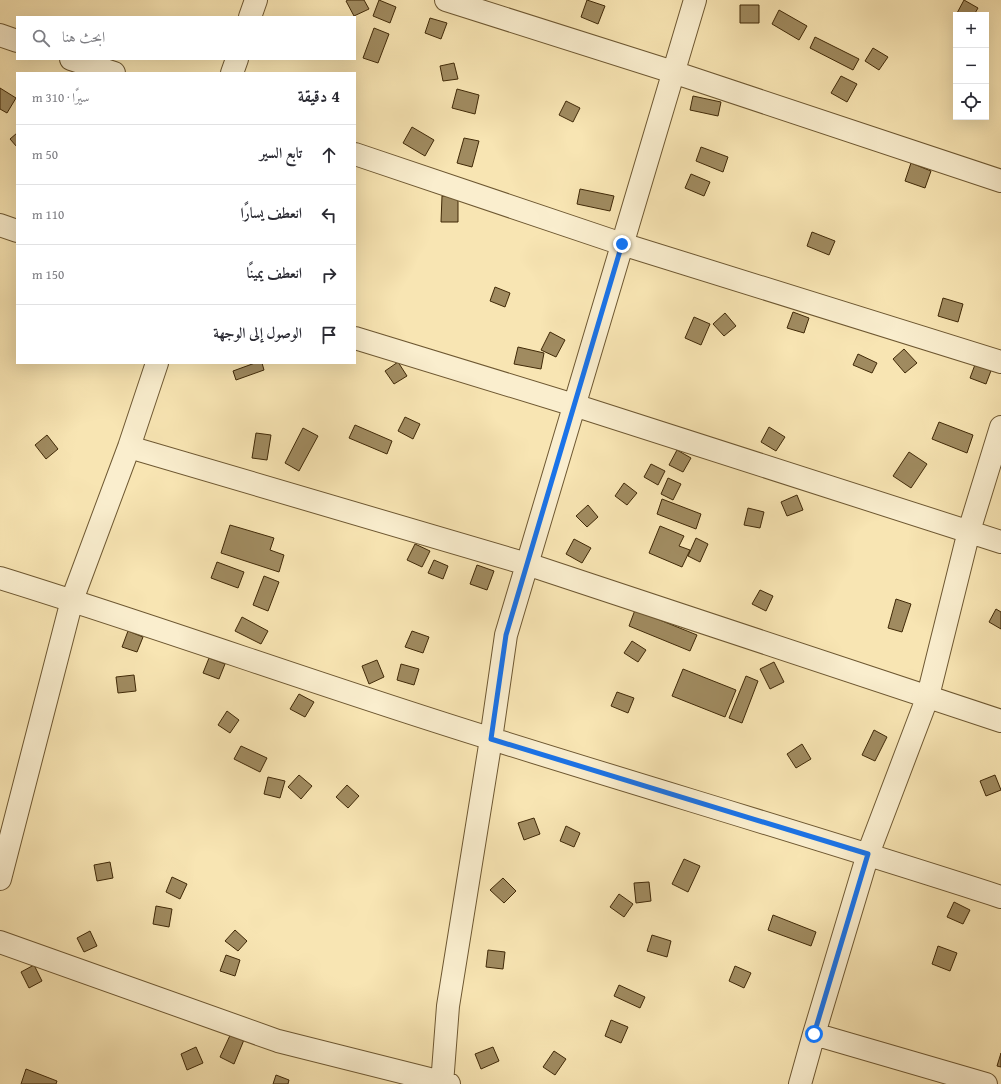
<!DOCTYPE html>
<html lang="ar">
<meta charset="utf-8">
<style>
:root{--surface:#fff;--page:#f7f7f7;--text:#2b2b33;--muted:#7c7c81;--line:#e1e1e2}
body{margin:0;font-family:"Gentium Book Plus",Amiri,serif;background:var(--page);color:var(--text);direction:rtl}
.controls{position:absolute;right:12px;top:12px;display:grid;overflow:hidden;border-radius:0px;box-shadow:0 4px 16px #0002}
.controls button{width:36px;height:36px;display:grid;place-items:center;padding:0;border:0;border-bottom:1px solid var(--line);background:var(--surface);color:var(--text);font:20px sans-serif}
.stop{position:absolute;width:12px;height:12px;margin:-9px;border:3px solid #1a73e8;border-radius:50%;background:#fff}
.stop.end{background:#1a73e8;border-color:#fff;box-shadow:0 1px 4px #0008}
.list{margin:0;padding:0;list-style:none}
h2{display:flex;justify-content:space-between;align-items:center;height:52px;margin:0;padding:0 16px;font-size:17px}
h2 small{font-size:13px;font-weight:400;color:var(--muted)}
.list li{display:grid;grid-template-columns:26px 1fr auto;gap:12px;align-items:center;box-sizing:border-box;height:60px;padding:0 16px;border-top:1px solid var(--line)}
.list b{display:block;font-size:15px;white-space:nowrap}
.list em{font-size:13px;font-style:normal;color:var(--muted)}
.icon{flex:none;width:22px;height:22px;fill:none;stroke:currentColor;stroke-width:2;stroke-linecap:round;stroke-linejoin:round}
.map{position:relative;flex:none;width:1001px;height:1084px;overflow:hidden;direction:ltr}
.search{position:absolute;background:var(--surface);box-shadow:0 4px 16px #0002;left:16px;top:16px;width:340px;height:44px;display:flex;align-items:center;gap:10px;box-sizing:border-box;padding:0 14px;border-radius:0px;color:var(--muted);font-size:15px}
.panel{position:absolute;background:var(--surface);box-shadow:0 4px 16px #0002;left:16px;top:72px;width:340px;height:292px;border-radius:0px;direction:rtl}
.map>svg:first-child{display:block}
.building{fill:#a08b60;stroke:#402907}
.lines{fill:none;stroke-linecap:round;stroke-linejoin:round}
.minor-casing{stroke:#6e5832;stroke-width:24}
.minor{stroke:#faeece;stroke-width:22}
.route{stroke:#1a73e8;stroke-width:5}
</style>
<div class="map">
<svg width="1001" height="1084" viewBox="0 0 1001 1084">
<rect width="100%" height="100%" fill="#f8e5b3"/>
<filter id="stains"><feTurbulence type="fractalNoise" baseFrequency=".005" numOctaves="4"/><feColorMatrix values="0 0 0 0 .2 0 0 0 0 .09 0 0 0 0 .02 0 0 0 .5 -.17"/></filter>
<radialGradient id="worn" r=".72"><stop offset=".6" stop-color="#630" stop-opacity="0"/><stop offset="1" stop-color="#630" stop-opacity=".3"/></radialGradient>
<path class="building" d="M 348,0 L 364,0 L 369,9 L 354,16 L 346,1 Z
M 379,0 L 396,7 L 390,23 L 373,16 Z
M 587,0 L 605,6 L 598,24 L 581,17 Z
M 964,0 L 978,8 L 974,15 L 956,15 Z
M 740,5 L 759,5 L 759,23 L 740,23 Z
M 779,10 L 807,26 L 799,40 L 772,24 Z
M 430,18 L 447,23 L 441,39 L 425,33 Z
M 374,28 L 389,34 L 378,63 L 363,58 Z
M 815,37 L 859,59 L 853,70 L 810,48 Z
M 873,48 L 888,57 L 879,70 L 865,61 Z
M 454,63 L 458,79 L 443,81 L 440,66 Z
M 841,76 L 857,84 L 847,102 L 831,93 Z
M 0,88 L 16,98 L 7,113 L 0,109 Z
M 457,89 L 479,95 L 475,114 L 452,108 Z
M 693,96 L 721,102 L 718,116 L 690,110 Z
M 566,101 L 580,108 L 573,122 L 559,115 Z
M 412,127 L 434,140 L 425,156 L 403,143 Z
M 17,133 L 17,147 L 10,139 Z
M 464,138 L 479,141 L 472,167 L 457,163 Z
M 701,147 L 728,157 L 723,172 L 696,161 Z
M 911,163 L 931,171 L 925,188 L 905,181 Z
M 691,174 L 710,182 L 704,196 L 685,188 Z
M 580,189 L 614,196 L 610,211 L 577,204 Z
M 442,196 L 458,197 L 458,222 L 441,222 Z
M 812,232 L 835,241 L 829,255 L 807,246 Z
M 495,287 L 510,293 L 505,307 L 490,301 Z
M 943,298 L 963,304 L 958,322 L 938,316 Z
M 793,312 L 809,318 L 804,333 L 787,328 Z
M 725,313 L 736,326 L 724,336 L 713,324 Z
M 694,317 L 710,324 L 701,345 L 685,338 Z
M 550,332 L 565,340 L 556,357 L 541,350 Z
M 518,347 L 544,353 L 541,369 L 514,364 Z
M 904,349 L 917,363 L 905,373 L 893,359 Z
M 858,354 L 877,363 L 872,373 L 853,365 Z
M 398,362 L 407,376 L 394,384 L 385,371 Z
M 976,362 L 992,368 L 986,384 L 970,378 Z
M 255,363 L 262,363 L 264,370 L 236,380 L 233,371 Z
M 405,417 L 420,424 L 413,439 L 398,431 Z
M 939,422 L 973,435 L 967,453 L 932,439 Z
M 355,425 L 392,441 L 387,454 L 349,438 Z
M 769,427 L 785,437 L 776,451 L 761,442 Z
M 303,428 L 318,436 L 299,471 L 285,463 Z
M 256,433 L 271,435 L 267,460 L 252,458 Z
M 47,435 L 58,449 L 46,459 L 35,445 Z
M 677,450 L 691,458 L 683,472 L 669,465 Z
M 909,452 L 927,464 L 911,488 L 893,476 Z
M 651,464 L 665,471 L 658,485 L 644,477 Z
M 668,478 L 681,484 L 673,500 L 661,494 Z
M 624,483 L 637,493 L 627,505 L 615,496 Z
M 797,495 L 803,510 L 787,516 L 781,502 Z
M 662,499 L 701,514 L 696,529 L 657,514 Z
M 588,505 L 598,517 L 587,527 L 576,516 Z
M 748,508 L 764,512 L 760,528 L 744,525 Z
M 230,525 L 274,538 L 270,550 L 284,555 L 279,572 L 221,553 Z
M 660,526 L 684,536 L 679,546 L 690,550 L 682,567 L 649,553 Z
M 696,538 L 708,544 L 700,562 L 688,556 Z
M 574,539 L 591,548 L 582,563 L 566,554 Z
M 415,544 L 430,551 L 422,567 L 407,560 Z
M 434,560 L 448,566 L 443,579 L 428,573 Z
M 217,562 L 244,572 L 238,588 L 211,578 Z
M 477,565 L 494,571 L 487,590 L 470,584 Z
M 264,576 L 279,582 L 268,611 L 253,605 Z
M 760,590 L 773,596 L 766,611 L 752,604 Z
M 896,599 L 911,604 L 902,632 L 888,628 Z
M 996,609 L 1001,612 L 1001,629 L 989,622 Z
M 635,610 L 697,635 L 690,651 L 629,626 Z
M 242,617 L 268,631 L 261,644 L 235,631 Z
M 128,631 L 143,637 L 137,652 L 122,647 Z
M 412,631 L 429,637 L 423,653 L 405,647 Z
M 632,641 L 646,650 L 638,662 L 624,653 Z
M 209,658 L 225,664 L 219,679 L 203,673 Z
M 377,660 L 384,677 L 369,684 L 362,666 Z
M 774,662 L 784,682 L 770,689 L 760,669 Z
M 401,664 L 419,669 L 414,685 L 397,680 Z
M 683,669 L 736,690 L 725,717 L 672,696 Z
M 134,675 L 136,691 L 118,693 L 116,677 Z
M 746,676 L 758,681 L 742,723 L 729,718 Z
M 617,692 L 634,698 L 628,713 L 611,706 Z
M 299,694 L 314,702 L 305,717 L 290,709 Z
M 227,711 L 239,720 L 230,733 L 218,725 Z
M 874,730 L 887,737 L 875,761 L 862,755 Z
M 802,744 L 811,759 L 796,768 L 787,754 Z
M 241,746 L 267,758 L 260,772 L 234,759 Z
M 299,775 L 312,786 L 301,799 L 288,787 Z
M 995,775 L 1001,790 L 986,796 L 980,781 Z
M 268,777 L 285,781 L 280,798 L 264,794 Z
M 347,785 L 359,796 L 348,808 L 336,797 Z
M 534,818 L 540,834 L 524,840 L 518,823 Z
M 566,826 L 580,833 L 574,847 L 560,841 Z
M 684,859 L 700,866 L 688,892 L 672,884 Z
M 110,862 L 113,878 L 97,881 L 94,865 Z
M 172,877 L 187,884 L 180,899 L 166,892 Z
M 503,878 L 516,891 L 504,903 L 490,890 Z
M 649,882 L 651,901 L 636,903 L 634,883 Z
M 619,894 L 633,904 L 624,917 L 610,907 Z
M 954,902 L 970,910 L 963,924 L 947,917 Z
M 156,906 L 172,909 L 169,927 L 153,924 Z
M 773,915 L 816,932 L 811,946 L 768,930 Z
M 235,930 L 247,941 L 238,951 L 225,941 Z
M 90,931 L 97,946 L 84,952 L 77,938 Z
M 652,935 L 671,941 L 667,957 L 647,951 Z
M 938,946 L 957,953 L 950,971 L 932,964 Z
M 488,950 L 505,952 L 503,969 L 486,967 Z
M 226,955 L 240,960 L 235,976 L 220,971 Z
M 34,965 L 42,981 L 29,988 L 21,972 Z
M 735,966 L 751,973 L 744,988 L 729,981 Z
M 619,985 L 645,997 L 640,1008 L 614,996 Z
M 611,1020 L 628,1027 L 621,1043 L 605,1036 Z
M 233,1029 L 246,1035 L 234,1064 L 220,1057 Z
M 196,1047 L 203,1063 L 187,1070 L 181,1054 Z
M 493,1047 L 499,1061 L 481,1069 L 475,1054 Z
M 554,1051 L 566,1059 L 555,1075 L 543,1067 Z
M 1001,1053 L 1001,1067 L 997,1066 Z
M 26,1069 L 57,1081 L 56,1084 L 21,1084 Z
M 276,1075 L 289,1080 L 288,1084 L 273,1084 Z"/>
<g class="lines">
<g class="minor-casing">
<path id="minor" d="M 446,0 L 673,72 L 1001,181
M 250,17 L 256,0
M 0,35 L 17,41
M 71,59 L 114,73
M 232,73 L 237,59
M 355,154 L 622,244 L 1001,362
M 0,225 L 17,231
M 355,338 L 574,405 L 1001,542
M 129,447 L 527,564 L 1001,721
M 0,578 C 165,629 327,688 492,739 C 661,792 832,842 1001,897
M 0,879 L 72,600 L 129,447 L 157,363
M 0,942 L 278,1041 L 449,1084
M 814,1034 L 986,1084
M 442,1084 L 448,1006 L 491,739 L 506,635 L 695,0
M 800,1084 L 814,1034 L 868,854 L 928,696 L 969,531 L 1001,427"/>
</g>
<use href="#minor" class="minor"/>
</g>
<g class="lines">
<path class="route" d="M 622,244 L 506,635 L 491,739 L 868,854 L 814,1034"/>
</g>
<rect width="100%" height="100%" filter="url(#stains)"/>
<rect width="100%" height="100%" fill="url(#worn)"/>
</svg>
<div class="controls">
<button>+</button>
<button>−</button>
<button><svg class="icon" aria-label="locate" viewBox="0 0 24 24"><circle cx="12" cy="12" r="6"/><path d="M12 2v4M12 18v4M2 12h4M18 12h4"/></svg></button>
</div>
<div class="stop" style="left:814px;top:1034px"></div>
<div class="stop end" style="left:622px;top:244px"></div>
<div class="search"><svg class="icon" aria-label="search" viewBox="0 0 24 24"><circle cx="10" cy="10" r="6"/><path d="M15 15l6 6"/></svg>ابحث هنا</div>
<section class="panel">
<h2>4 دقيقة<small>سيرًا · 310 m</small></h2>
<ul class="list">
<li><svg class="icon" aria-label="ahead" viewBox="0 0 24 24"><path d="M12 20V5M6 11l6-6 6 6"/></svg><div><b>تابع السير</b></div><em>50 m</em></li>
<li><svg class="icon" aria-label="left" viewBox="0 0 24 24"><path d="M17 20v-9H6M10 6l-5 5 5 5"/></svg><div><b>انعطف يسارًا</b></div><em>110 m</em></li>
<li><svg class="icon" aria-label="right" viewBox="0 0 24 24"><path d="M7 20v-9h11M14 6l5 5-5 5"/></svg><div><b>انعطف يمينًا</b></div><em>150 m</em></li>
<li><svg class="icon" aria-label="arrive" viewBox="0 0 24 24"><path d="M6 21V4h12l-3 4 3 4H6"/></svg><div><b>الوصول إلى الوجهة</b></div></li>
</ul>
</section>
</div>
